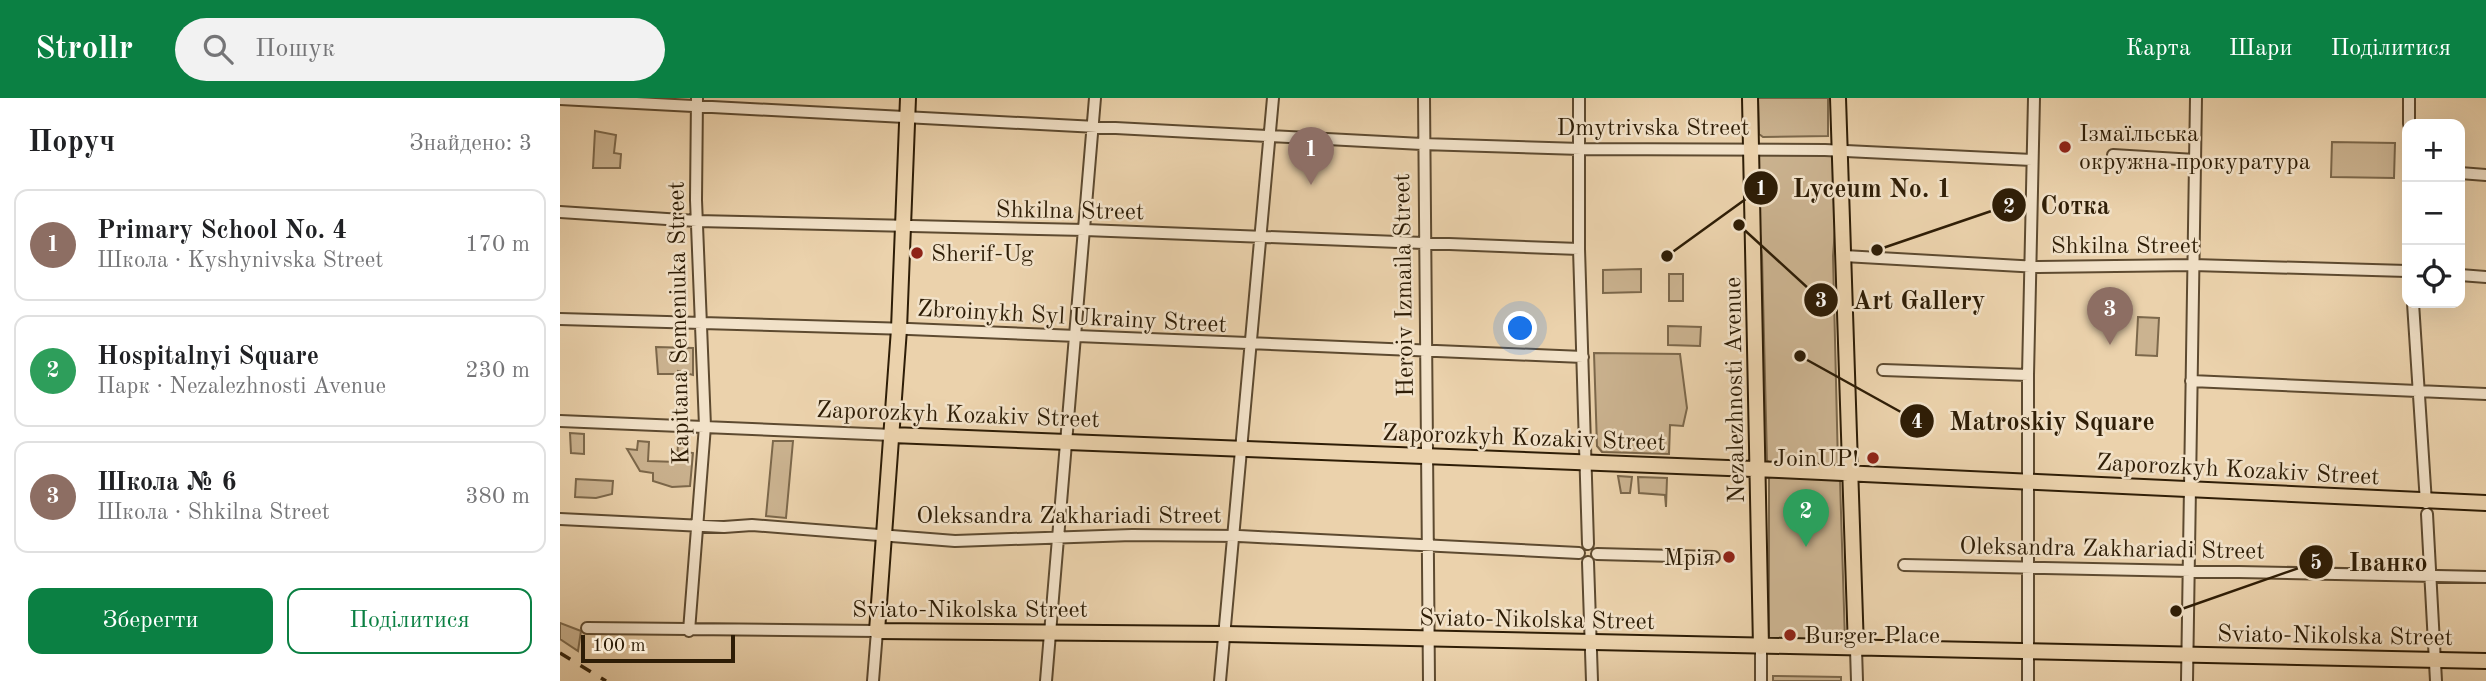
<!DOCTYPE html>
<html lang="uk">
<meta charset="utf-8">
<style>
:root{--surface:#fff;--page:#f2f2f2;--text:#202124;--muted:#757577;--line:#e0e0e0;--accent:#0b8043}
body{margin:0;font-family:"Old Standard TT",serif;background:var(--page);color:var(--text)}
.controls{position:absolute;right:21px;top:21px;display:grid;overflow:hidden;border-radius:14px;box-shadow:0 7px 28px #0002}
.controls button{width:63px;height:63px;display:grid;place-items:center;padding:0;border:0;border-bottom:2px solid var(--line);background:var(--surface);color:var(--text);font:35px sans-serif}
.scale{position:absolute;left:21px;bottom:18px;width:154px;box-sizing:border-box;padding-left:7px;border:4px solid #2e1d06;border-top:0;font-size:19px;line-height:24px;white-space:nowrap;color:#2e1d06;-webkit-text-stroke:5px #f2e2c9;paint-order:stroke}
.you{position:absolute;left:961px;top:231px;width:24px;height:24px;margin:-18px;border:5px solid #fff;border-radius:50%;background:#1a73e8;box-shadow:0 0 0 10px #1a73e833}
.badge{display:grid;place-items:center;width:46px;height:46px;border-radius:50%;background:var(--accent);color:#fff;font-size:23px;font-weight:700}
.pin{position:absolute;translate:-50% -58px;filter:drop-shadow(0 2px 4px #0008)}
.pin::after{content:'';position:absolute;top:37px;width:24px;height:21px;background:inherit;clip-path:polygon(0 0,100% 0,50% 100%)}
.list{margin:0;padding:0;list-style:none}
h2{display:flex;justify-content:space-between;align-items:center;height:91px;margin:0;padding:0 28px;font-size:30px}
h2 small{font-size:23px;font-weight:400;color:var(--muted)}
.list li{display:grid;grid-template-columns:46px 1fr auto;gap:21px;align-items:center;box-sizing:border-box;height:112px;margin:0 14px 14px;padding:0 14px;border:2px solid var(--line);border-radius:14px}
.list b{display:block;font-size:26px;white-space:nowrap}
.list p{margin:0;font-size:23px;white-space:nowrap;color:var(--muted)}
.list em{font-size:23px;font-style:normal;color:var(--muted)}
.actions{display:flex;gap:14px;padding:21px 28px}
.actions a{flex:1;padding:16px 0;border:2px solid var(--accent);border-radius:14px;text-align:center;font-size:24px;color:var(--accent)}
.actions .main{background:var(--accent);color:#fff}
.icon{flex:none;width:38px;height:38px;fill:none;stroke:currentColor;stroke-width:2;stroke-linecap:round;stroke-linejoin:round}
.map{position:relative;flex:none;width:1926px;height:583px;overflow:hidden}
header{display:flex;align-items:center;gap:42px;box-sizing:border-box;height:98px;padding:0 35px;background:var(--accent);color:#fff}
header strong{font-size:33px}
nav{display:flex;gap:38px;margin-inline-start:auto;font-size:24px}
.search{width:490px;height:63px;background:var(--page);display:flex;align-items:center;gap:18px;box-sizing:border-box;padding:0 24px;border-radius:38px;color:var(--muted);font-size:26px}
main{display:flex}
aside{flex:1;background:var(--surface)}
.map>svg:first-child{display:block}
.green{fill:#cbb390;stroke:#7c684b;stroke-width:2}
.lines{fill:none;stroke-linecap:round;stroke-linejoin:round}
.minor-casing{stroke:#5d4a30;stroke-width:14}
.major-casing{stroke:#2e1d06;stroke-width:18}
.minor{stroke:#f2e2c9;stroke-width:10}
.major{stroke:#ebd2ac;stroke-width:14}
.rail{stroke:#2e1d06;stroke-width:3.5;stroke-dasharray:12 12;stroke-linecap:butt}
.poi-dot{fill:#8f2418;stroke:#f2e2c9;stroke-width:2.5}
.labels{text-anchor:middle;stroke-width:5;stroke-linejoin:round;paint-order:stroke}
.street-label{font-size:24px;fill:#2e1d06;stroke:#f2e2c9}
.poi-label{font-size:24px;fill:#2e1d06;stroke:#f2e2c9;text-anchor:start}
.leader{fill:none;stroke:#2e1d06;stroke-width:2.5}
.callout-dot{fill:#2e1d06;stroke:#f2e2c9;stroke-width:2.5}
.mark-label{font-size:21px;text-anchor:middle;font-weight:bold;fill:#fff}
.callout-label{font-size:26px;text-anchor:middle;font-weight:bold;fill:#2e1d06;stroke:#f2e2c9;stroke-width:5;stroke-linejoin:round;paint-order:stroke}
</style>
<header>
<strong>Strollr</strong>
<div class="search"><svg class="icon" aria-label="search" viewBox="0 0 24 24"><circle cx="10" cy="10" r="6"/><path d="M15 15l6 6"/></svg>Пошук</div>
<nav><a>Карта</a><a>Шари</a><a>Поділитися</a></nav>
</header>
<main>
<aside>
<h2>Поруч<small>Знайдено: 3</small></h2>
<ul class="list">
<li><span class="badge" style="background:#8d6e63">1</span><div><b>Primary School No. 4</b><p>Школа · Kyshynivska Street</p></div><em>170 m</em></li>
<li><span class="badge" style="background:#2e9e5b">2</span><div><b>Hospitalnyi Square</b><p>Парк · Nezalezhnosti Avenue</p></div><em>230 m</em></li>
<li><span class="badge" style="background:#8d6e63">3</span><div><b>Школа № 6</b><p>Школа · Shkilna Street</p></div><em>380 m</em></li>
</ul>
<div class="actions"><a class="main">Зберегти</a><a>Поділитися</a></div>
</aside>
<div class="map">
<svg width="1926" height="583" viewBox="0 0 1926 583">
<rect width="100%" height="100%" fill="#ebd2ac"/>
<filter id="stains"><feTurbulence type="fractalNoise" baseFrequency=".00286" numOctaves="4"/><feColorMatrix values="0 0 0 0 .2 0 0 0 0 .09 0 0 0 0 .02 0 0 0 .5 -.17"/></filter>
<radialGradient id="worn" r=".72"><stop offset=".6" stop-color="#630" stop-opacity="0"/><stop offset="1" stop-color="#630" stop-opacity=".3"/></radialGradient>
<path class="green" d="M 1198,0 L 1268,0 L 1268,38 L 1203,39 L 1199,36 Z
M 35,33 L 56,37 L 54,55 L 61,56 L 60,70 L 33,70 Z
M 1772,44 L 1835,45 L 1834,80 L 1771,79 Z
M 1192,51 L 1281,53 L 1273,158 L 1278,368 L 1209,365 L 1207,362 L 1202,157 Z
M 1081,171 L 1081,194 L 1043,195 L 1043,172 Z
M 1109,176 L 1123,176 L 1123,203 L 1109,203 Z
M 1578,219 L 1599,220 L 1597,258 L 1576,257 Z
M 1108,228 L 1141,229 L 1140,248 L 1108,247 Z
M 96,249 L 133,250 L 133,277 L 118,273 L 118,276 L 98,276 Z
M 1034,255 L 1120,256 L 1127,310 L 1123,328 L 1110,327 L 1109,356 L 1042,354 L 1037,348 Z
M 10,335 L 24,336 L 24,356 L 11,355 Z
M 78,343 L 89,344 L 88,363 L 117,364 L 118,345 L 127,345 L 126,354 L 133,355 L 130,388 L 112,389 L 93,383 L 93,375 L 80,373 L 67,351 L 77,352 Z
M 213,343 L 233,343 L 226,420 L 206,418 Z
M 1058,378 L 1072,379 L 1070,395 L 1061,395 Z
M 1209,378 L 1280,382 L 1285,543 L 1209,541 Z
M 1078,379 L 1107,380 L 1106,409 L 1105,397 L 1079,395 Z
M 16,381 L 53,383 L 52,396 L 36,400 L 15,399 Z
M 0,525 L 21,533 L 18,553 L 0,541 Z
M 1213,578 L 1281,579 L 1281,583 L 1213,583 Z"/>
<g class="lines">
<g class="minor-casing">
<path id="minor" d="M 864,0 L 869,583
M 1019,0 L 1019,151 L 1028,446
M 1849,0 L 1849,26
M 0,1 L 862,46 L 1021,51 L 1265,52 L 1472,62
M 1553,57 L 1635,62
M 1900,75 L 1926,77
M 0,114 L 137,123 L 525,132 L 1019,151
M 1284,158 L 1478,169 L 1633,167 L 1847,173
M 1900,177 L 1926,179
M 1853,205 L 1866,405
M 0,221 L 349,231 L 1023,259
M 1323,272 L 1468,277
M 1631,283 L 1926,296
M 0,323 L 332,337
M 1867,416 L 1876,583
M 0,421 L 164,429 L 192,427 L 395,443 L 572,437 L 679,438 L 1019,455
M 1037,456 L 1154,459
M 1028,464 L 1032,583
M 1344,467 L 1926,479
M 27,530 L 317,533 L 313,583
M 129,533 L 145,328 L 136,102 L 137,0
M 1201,549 L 1201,583
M 1296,551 L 1297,583
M 486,583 L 535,0
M 660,583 L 713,0
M 1468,583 L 1468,277 L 1474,0
M 1627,583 L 1636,0"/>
</g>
<g class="major-casing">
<path id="major" d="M 348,0 L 339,231 L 317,533 L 665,536 L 1926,563
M 1190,0 L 1201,549
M 1278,0 L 1296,551
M 332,337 L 1219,372 L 1926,405"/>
</g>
<use href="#minor" class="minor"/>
<use href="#major" class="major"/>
<path class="rail" d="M 0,555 L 46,583"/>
</g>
<g class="poi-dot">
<circle cx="1505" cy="49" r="7"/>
<circle cx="357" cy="155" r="7"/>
<circle cx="1313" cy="360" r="7"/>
<circle cx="1169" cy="459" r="7"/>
<circle cx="1230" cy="537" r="7"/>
</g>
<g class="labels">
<g class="street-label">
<text x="1093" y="37">Dmytrivska Street</text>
<text transform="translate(510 112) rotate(1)" y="8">Shkilna Street</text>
<text x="1565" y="155">Shkilna Street</text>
<text transform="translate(843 187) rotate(-91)" y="8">Heroiv Izmaila Street</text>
<text transform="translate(512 218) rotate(3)" y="8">Zbroinykh Syl Ukrainy Street</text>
<text transform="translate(118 225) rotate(-91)" y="8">Kapitana Semeniuka Street</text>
<text transform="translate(1174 292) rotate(-91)" y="8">Nezalezhnosti Avenue</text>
<text transform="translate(398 316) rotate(2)" y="8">Zaporozkyh Kozakiv Street</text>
<text transform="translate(964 339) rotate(2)" y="8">Zaporozkyh Kozakiv Street</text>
<text transform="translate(1678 371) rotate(3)" y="8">Zaporozkyh Kozakiv Street</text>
<text x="509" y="425">Oleksandra Zakhariadi Street</text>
<text transform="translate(1552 450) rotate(1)" y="8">Oleksandra Zakhariadi Street</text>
<text x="410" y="519">Sviato-Nikolska Street</text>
<text transform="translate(977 521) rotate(1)" y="8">Sviato-Nikolska Street</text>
<text transform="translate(1775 537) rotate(1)" y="8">Sviato-Nikolska Street</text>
</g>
<g class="poi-label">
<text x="1519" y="43">Ізмаїльська<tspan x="1519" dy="28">окружна прокуратура</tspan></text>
<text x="371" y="163">Sherif-Ug</text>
<text x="1299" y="368" text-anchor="end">JoinUP!</text>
<text x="1155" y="467" text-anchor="end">Мрія</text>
<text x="1244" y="545">Burger Place</text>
</g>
</g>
<path class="leader" d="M1107 158L1201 90M1317 152L1449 107M1179 127L1261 202M1240 258L1357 323M1616 513L1756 464"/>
<g class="callout-dot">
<circle cx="1107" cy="158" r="7"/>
<circle cx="1317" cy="152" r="7"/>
<circle cx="1179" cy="127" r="7"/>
<circle cx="1240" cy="258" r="7"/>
<circle cx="1616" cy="513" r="7"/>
<circle cx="1201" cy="90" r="18"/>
<circle cx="1449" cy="107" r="18"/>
<circle cx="1261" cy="202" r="18"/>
<circle cx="1357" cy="323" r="18"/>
<circle cx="1756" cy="464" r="18"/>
</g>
<g class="mark-label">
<text x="1201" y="97">1</text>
<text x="1449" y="115">2</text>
<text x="1261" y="209">3</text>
<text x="1357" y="330">4</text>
<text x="1756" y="471">5</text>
</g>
<g class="callout-label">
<text x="1312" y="99">Lyceum No. 1</text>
<text x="1515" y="116">Сотка</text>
<text x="1359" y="211">Art Gallery</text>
<text x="1492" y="332">Matroskiy Square</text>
<text x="1828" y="473">Іванко</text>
</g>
<rect width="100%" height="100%" filter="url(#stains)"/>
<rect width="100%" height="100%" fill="url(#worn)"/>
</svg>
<div class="controls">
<button>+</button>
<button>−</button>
<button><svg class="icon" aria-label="locate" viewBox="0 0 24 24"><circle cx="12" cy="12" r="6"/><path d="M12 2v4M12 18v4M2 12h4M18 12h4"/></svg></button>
</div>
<div class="scale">100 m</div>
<div class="you"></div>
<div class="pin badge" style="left:751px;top:87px;background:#8d6e63">1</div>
<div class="pin badge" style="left:1246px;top:449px;background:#2e9e5b">2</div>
<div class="pin badge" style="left:1550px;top:247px;background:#8d6e63">3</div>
</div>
</main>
